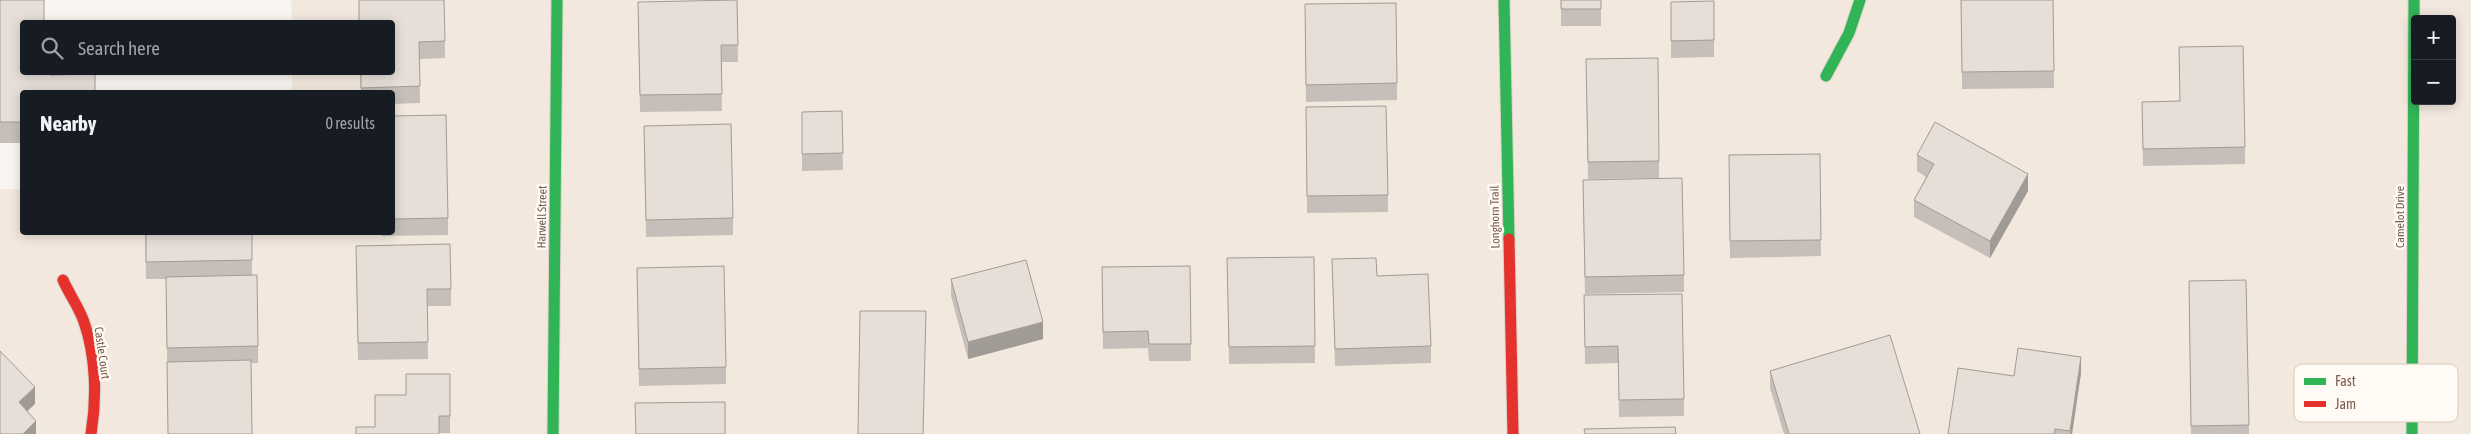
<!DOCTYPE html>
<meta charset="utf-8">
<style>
:root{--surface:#171b24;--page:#20242c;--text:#f1f3f6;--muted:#9ea1a6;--line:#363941}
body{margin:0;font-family:"Asap Condensed",sans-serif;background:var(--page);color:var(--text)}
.controls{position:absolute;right:15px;top:15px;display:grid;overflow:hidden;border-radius:5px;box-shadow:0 2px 12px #0003}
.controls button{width:45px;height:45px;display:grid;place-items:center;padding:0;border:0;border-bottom:1px solid var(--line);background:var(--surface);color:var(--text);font:25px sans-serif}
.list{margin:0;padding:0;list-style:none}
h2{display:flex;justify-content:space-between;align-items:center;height:65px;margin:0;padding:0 20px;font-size:21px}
h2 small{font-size:16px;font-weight:400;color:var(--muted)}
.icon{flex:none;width:28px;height:28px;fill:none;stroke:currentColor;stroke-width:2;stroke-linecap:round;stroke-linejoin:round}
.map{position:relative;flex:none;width:2471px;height:434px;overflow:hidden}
.search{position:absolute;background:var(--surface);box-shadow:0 2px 12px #0003;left:20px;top:20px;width:375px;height:55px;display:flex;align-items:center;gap:12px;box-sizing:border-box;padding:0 18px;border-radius:5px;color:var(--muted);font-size:19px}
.panel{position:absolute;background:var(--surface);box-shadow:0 2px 12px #0003;left:20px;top:90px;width:375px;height:145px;border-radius:5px}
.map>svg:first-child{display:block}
.residential{fill:#f2e8de;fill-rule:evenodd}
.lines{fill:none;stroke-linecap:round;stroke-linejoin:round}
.fast-casing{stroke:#d9d2cb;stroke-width:13}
.jam-casing{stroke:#d9d2cb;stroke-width:13}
.fast{stroke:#30b455;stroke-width:11}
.jam{stroke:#e5322d;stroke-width:11}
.wall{fill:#c6bfb9}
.shaded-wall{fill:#a19b96}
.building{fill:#e6ded7;stroke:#a19b96}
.labels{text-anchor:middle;stroke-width:5;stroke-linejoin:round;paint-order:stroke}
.street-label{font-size:12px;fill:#7a5c4d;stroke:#fffaf3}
.key{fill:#fffaf3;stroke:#d7cbc1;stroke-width:1}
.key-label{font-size:14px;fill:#7a5c4d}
</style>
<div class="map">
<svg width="2471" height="434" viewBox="0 0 2471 434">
<rect width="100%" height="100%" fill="#f9f5f0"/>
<path class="residential" d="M 291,0 L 2471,0 L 2471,434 L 0,434 L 0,189 L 22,189 L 22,232 L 392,232 L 392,92 L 292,92 L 292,73 L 392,72 L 392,22 L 292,22 ZM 2415,19 L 2452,19 L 2452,101 L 2415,101 Z"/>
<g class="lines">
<g class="fast-casing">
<path id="fast" d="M 1504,0 L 1509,239
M 1826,76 L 1849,33 L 1860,0
M 553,434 L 557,0
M 2412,434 L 2414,0"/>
</g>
<g class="jam-casing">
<path id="jam" d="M 1509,239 L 1513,434
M 63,280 C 69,294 79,307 84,322 C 96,356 97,398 91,434"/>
</g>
<use href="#fast" class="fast"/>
<use href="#jam" class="jam"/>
</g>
<path class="wall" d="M 0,0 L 22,92 L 22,143 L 0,143 Z
M 359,0 L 445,41 L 445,58 L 419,59 L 420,103 L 392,104 L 392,92 L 361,92 L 360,72 L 392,72 L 392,22 L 359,22 Z
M 737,0 L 738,62 L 721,62 L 722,111 L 640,112 L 638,19 Z
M 1561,0 L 1601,0 L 1601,26 L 1561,26 Z
M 1961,0 L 2053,0 L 2054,88 L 1962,89 Z
M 1671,2 L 1714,40 L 1714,57 L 1671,58 Z
M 1305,4 L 1397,83 L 1397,100 L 1306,102 Z
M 2179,47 L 2245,147 L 2245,164 L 2143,166 L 2142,102 L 2180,101 Z
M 1586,76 L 1659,161 L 1659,178 L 1588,179 Z
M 1306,107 L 1388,195 L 1388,212 L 1307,213 Z
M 842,111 L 843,170 L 802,171 L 802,112 Z
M 392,116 L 448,218 L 448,235 L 382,236 L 382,232 L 392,232 Z
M 644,142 L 733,218 L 733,235 L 646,237 Z
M 1820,154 L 1821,256 L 1730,258 L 1729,155 Z
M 1917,155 L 2028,191 L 1990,258 L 1914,217 L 1914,200 L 1926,177 L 1917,171 Z
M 1583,197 L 1684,275 L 1684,292 L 1585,294 Z
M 145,232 L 252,232 L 252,276 L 258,346 L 258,363 L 251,363 L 168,434 L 166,279 L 146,279 Z
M 1314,257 L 1315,363 L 1229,364 L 1227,258 Z
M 1332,259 L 1431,346 L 1431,363 L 1335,366 Z
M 356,263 L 451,289 L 451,306 L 427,306 L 428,359 L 358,360 Z
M 1190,266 L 1191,361 L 1149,361 L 1148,348 L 1103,349 L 1102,267 Z
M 951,279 L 1043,339 L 968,359 L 951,296 Z
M 2246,280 L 2249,434 L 2191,434 L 2189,298 Z
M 637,285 L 726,367 L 726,384 L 639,386 Z
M 1584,295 L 1684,399 L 1684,416 L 1619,417 L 1618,363 L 1585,364 Z
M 1770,371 L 1920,434 L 1784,434 L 1770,388 Z
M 2081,373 L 2072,434 L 1948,434 L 2014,376 Z
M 450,374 L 450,433 L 439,433 L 375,427 L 406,395 Z"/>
<path class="shaded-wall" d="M 2028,174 L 2028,191 L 1990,258 L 1990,241 Z
M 1043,322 L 1043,339 L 968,359 L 968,342 Z
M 2081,357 L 2081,373 L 2072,434 L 2070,434 Z
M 35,387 L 35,404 L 19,419 L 19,402 Z
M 36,421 L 36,434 L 23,434 Z"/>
<path class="building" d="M 0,0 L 44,0 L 44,22 L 22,22 L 22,72 L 50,72 L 50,75 L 95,74 L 95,92 L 22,92 L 22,122 L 0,122 Z
M 359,0 L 444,0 L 445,41 L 419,42 L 420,86 L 361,88 L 361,72 L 392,72 L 392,22 L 359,22 Z
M 737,0 L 738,45 L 721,45 L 722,94 L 640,95 L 638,2 Z
M 1561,0 L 1601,0 L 1601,9 L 1561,9 Z
M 1961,0 L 2053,0 L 2054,71 L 1962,72 Z
M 1714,1 L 1714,40 L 1671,41 L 1671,2 Z
M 1396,3 L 1397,83 L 1306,85 L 1305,4 Z
M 2243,46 L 2245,147 L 2143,149 L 2142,102 L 2180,101 L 2179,47 Z
M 1658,58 L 1659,161 L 1588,162 L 1586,59 Z
M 1386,106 L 1388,195 L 1307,196 L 1306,107 Z
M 842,111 L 843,153 L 802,154 L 802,112 Z
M 446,115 L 448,218 L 392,219 L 392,116 Z
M 1935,122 L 2028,174 L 1990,241 L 1914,200 L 1934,164 L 1917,155 Z
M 731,124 L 733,218 L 646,220 L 644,126 Z
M 1820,154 L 1821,240 L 1730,241 L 1729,155 Z
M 1682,178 L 1684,275 L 1585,277 L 1583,180 Z
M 146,232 L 252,232 L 252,260 L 146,262 Z
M 450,244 L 451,289 L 427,289 L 428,342 L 358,343 L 356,246 Z
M 1314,257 L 1315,346 L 1229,347 L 1227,258 Z
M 1376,258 L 1377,276 L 1428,274 L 1431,346 L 1335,349 L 1332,259 Z
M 1026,260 L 1043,322 L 968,342 L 951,279 Z
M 724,266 L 726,367 L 639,369 L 637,268 Z
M 1190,266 L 1191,344 L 1149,344 L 1148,331 L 1103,332 L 1102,267 Z
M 257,275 L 258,346 L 167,348 L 166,277 Z
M 2246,280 L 2249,425 L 2191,426 L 2189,281 Z
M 1682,294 L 1684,399 L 1619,400 L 1618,346 L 1585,347 L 1584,295 Z
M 860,311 L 926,311 L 923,434 L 858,434 Z
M 1890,335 L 1920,434 L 1789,434 L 1770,371 Z
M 2018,348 L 2081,357 L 2070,431 L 2055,429 L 2054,434 L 1948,434 L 1958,368 L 2014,376 Z
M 0,351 L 35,387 L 19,402 L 36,421 L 23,434 L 0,434 Z
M 251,360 L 252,434 L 168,434 L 167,362 Z
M 406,374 L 450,374 L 450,416 L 439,416 L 439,434 L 356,434 L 356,427 L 375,427 L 375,395 L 406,395 Z
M 725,402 L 725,434 L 636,434 L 635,403 Z
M 1675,427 L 1676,434 L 1585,434 L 1584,429 Z"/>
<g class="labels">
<g class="street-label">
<text transform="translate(542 217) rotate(-89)" y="4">Harwell Street</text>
<text transform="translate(1495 217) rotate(-91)" y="4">Longhorn Trail</text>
<text transform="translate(2400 217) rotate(-90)" y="4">Camelot Drive</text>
<text transform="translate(102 353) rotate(82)" y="4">Castle Court</text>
</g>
</g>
<rect x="2294" y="364" width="164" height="58" rx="8" class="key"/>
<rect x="2304" y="378" width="22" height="7" fill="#30b455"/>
<rect x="2304" y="401" width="22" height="6" fill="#e5322d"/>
<g class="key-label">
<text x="2335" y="386">Fast</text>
<text x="2335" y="409">Jam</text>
</g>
</svg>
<div class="controls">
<button>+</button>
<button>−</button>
</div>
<div class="search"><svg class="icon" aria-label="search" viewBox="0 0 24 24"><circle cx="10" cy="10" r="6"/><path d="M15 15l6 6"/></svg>Search here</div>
<section class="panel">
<h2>Nearby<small>0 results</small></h2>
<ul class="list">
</ul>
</section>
</div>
